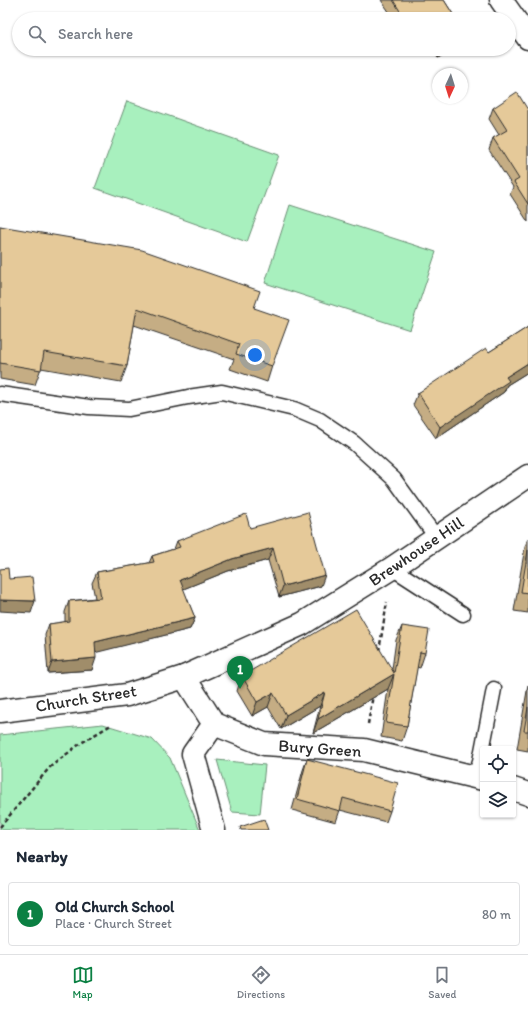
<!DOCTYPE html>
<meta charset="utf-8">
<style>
:root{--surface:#fff;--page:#f6f6f7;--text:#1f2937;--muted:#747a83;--line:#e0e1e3;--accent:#0b8043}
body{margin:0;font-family:Itim,sans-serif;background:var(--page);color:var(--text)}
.controls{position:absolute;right:12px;bottom:12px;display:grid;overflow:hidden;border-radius:4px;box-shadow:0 1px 3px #0004}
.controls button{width:36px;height:36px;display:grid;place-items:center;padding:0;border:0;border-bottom:1px solid var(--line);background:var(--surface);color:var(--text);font:20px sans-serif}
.compass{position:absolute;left:432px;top:68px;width:36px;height:36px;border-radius:50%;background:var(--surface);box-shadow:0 1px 3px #0004;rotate:184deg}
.you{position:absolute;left:255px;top:355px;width:14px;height:14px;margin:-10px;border:3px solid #fff;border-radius:50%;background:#1a73e8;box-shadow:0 0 0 6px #1a73e833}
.badge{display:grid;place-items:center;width:26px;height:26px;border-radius:50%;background:var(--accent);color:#fff;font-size:13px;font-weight:700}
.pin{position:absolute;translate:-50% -33px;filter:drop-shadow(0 1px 2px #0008)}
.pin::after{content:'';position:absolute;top:21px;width:14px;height:12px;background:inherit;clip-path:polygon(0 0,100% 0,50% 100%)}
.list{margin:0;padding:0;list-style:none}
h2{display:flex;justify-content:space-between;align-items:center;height:52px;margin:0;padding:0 16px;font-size:17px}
h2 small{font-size:13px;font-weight:400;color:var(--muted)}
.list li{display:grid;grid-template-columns:26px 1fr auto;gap:12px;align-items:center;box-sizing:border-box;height:64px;margin:0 8px 8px;padding:0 8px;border:1px solid var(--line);border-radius:4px}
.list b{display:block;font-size:15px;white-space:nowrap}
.list p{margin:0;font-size:13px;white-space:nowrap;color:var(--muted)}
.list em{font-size:13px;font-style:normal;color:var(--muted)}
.icon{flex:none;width:22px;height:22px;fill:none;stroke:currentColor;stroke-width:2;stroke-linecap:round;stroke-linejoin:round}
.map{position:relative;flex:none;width:528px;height:830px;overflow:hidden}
.search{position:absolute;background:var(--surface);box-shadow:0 1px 3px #0004;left:12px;right:12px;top:12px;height:44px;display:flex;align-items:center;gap:10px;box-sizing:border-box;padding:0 14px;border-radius:22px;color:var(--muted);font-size:15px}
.sheet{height:124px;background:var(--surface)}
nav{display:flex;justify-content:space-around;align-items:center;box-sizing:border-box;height:56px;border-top:1px solid var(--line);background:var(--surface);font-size:11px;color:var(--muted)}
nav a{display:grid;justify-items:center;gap:2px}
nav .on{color:var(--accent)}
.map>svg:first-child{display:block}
.green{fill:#a8f0be;stroke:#6a8e74}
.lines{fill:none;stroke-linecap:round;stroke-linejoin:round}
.lane-casing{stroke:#2b2b2b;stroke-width:17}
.street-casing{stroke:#2b2b2b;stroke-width:25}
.secondary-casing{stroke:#2b2b2b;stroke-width:25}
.path{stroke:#2b2b2b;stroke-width:2.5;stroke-dasharray:4 3;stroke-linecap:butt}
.lane{stroke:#fff;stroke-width:14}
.street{stroke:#fff;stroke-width:22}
.secondary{stroke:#fff;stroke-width:22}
.wall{fill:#c5ad84;stroke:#2b2b2b}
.shaded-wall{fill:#a08d6b;stroke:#2b2b2b}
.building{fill:#e5c999;stroke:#2b2b2b}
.labels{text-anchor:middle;stroke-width:3.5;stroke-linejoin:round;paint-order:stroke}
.street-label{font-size:17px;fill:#2b2b2b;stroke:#fff}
</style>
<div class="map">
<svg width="528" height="830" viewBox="0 0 528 830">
<rect width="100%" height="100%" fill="#fff"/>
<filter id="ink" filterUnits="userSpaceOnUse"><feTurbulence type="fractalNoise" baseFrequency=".025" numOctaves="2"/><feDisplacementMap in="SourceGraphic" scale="8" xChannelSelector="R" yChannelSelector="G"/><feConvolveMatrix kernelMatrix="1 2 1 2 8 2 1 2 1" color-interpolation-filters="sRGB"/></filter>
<g filter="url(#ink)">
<path class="green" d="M 127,101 L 279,155 L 247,242 L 95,188 Z
M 290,205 L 436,252 L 410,330 L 265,283 Z
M 103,724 L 152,739 L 170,758 L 200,830 L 0,830 L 0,735 Z
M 217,760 L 265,765 L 260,814 L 232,812 Z"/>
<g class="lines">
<g class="lane-casing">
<path id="lane" d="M 0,394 L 89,407 L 129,409 L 188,397 L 222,392 L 294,409 L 320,420 L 354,443 L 394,479 L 436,537
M 392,568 L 463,614
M 475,776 L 480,761 L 494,689"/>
</g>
<g class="street-casing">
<path id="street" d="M 501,0 L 528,38
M 184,677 L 214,724 L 264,744 L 364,750 L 483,779
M 513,789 L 528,794
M 214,830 L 193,754 L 214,724"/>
</g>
<g class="secondary-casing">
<path id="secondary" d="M 0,711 L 127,695 L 184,677 L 302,624 L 392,568 L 528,476"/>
</g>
<path class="path" d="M 379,651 L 387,602
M 368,724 L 373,695
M 0,827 L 50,767 L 81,743 L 111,725"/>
<use href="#lane" class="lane"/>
<use href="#street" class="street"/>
<use href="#secondary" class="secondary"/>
</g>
<path class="wall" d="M 381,0 L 444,0 L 456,19 L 394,19 Z
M 432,49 L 452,49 L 438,58 Z
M 493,108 L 528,110 L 528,222 L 510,194 L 513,187 L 489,150 L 493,138 L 499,135 L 489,119 Z
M 0,226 L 254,308 L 272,366 L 267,382 L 230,369 L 234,359 L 134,325 L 127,366 L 121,382 L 41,368 L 35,385 L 0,379 Z
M 528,327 L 528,372 L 507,385 L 504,392 L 436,438 L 413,405 L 418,393 L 489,352 Z
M 250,528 L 321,586 L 279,597 L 268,560 L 228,571 L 183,589 L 195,618 L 190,629 L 95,652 L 92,670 L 48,673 L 45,635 L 49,624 L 65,622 L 65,612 L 69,601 L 95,598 L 92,583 L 97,572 L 149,563 L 152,556 L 174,549 L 177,541 Z
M 528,538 L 528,613 L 514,611 L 525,547 Z
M 402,626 L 425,653 L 420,668 L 417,667 L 407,726 L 402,741 L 381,737 L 388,689 L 313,733 L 320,706 L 281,729 L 268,707 L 252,716 L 237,691 L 242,676 L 392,669 L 396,640 Z
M 528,685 L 528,751 L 517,749 Z
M 307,759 L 390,811 L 386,822 L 340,810 L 336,822 L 292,810 L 303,770 Z"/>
<path class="shaded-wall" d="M 441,49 L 452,49 L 438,58 Z
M 528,363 L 528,372 L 507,385 L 504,392 L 436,438 L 440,427 L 506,377 Z
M 273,548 L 268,560 L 228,571 L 176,592 L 180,580 L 232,559 Z
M 325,575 L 321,586 L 279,597 L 283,586 Z
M 0,600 L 35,601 L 31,613 L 0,611 Z
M 195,618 L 190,629 L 90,654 L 95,642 Z
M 96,658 L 92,670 L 48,673 L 52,662 Z
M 394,674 L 388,689 L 313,733 L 318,719 Z
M 325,692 L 320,706 L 281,729 L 286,715 Z
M 273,693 L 268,707 L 252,716 L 257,702 Z"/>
<path class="building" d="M 393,0 L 444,0 L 456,19 L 405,19 Z
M 517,92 L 528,110 L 528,204 L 514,182 L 519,179 L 493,138 L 507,130 L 493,108 Z
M 0,226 L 142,250 L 260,291 L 254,308 L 289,320 L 272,366 L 236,354 L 239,344 L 137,308 L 127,366 L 44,352 L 41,370 L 0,363 Z
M 528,327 L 528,363 L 506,377 L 509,381 L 440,427 L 418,393 L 486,348 L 489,352 Z
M 308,512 L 325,575 L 283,586 L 273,548 L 232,559 L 180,580 L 195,618 L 95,642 L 96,658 L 52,662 L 49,624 L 69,621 L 69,601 L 101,598 L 97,572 L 154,562 L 152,556 L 180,547 L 177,541 L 246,514 L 250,528 Z
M 528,550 L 528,593 L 521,592 Z
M 8,568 L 9,579 L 32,577 L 35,601 L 0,600 L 0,569 Z
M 356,609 L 394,673 L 402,626 L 429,630 L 425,653 L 420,652 L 407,726 L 386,723 L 394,674 L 318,719 L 325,692 L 286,715 L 273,693 L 257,702 L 242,676 Z
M 528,707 L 528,731 L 524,731 Z
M 307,759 L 398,783 L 390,811 L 343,798 L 340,811 L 297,799 Z
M 264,819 L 268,830 L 241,830 L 240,827 Z"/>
</g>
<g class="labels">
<g class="street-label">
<text transform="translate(416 551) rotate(-34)" y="6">Brewhouse Hill</text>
<text transform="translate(86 698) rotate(-9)" y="6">Church Street</text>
<text transform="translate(320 748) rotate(4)" y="6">Bury Green</text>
</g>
</g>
</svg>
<div class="controls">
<button><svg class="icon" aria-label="locate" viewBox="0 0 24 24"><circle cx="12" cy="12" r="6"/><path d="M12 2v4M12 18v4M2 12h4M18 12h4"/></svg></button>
<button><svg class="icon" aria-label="layers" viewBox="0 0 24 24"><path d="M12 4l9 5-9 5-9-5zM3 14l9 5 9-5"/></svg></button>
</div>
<svg class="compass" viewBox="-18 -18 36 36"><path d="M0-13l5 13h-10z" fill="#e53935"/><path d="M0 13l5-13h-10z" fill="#747a83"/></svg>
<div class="you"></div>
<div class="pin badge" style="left:240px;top:689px">1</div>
<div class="search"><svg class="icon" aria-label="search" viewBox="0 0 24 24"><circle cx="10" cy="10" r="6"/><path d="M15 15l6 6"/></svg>Search here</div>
</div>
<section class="sheet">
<h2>Nearby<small></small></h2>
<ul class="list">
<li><span class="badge">1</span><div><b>Old Church School</b><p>Place · Church Street</p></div><em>80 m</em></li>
</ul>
</section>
<nav>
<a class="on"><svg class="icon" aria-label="map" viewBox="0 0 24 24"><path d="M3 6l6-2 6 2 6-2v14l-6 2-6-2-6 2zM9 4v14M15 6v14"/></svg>Map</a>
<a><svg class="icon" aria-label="directions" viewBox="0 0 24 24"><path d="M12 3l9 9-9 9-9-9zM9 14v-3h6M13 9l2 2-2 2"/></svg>Directions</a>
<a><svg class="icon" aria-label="saved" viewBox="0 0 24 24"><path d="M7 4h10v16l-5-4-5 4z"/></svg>Saved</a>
</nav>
